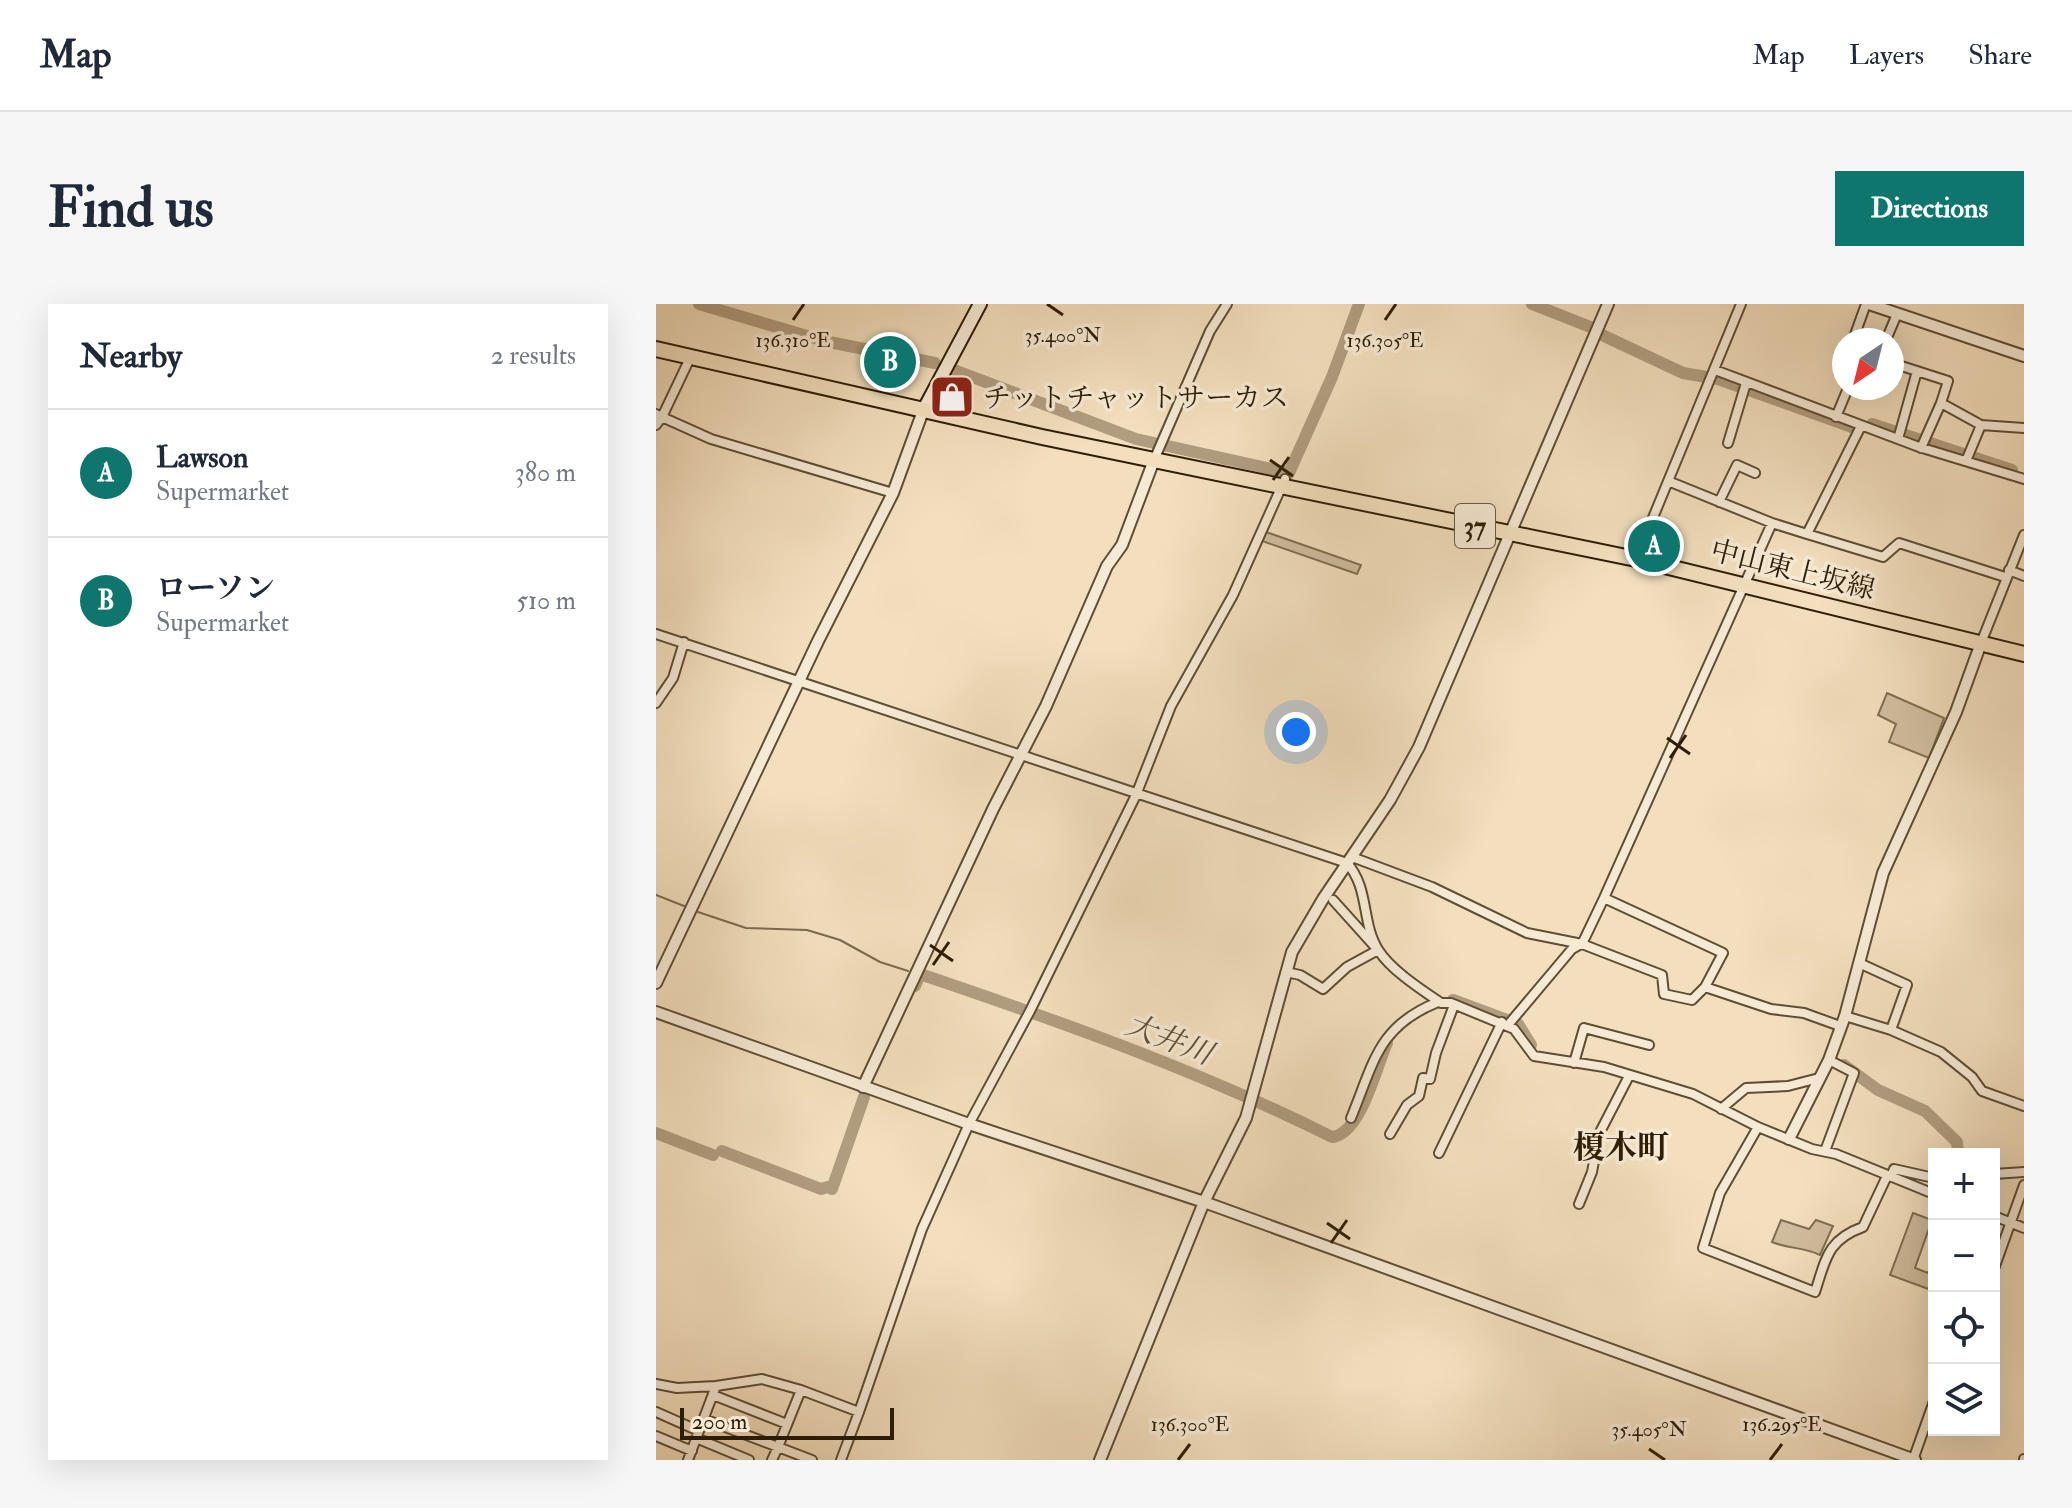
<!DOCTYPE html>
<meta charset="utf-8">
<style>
:root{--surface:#fff;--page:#f6f6f7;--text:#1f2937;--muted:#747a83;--line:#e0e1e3;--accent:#0f766e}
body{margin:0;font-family:"IM FELL Double Pica","Noto Serif JP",serif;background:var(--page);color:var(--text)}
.controls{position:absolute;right:24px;bottom:24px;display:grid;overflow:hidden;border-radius:0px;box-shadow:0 8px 32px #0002}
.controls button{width:72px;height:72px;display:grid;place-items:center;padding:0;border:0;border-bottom:2px solid var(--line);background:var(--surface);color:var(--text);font:40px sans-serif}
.compass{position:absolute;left:1176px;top:24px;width:72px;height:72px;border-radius:50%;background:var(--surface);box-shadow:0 8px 32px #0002;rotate:215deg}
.scale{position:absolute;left:24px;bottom:20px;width:214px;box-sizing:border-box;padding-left:8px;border:4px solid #2d1d05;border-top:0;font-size:22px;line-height:28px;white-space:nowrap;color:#2d1d05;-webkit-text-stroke:6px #f7ead5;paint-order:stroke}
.you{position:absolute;left:640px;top:428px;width:28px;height:28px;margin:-20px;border:6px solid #fff;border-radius:50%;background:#1a73e8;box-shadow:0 0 0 12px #1a73e833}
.badge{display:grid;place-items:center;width:52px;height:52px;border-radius:50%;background:var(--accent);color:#fff;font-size:26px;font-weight:700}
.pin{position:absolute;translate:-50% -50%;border:4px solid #fff;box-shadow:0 2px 8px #0006}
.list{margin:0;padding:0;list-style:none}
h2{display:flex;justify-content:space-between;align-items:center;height:104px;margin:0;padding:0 32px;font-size:34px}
h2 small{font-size:26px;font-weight:400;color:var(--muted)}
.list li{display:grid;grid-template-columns:52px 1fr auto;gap:24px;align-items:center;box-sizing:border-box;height:128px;padding:0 32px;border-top:2px solid var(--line)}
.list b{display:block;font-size:30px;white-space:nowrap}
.list p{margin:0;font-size:26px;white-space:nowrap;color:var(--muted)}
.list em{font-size:26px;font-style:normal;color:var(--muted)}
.icon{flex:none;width:44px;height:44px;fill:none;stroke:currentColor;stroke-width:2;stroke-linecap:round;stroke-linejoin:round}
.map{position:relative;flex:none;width:1368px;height:1156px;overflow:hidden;border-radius:0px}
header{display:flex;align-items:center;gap:48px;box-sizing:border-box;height:112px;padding:0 40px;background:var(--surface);border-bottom:2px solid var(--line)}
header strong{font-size:38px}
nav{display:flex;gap:44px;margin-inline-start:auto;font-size:28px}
.intro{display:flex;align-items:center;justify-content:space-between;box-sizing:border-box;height:192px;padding:0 48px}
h1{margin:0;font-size:56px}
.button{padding:20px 36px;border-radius:0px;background:var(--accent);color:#fff;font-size:28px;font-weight:700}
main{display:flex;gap:48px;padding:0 48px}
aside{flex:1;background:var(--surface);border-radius:0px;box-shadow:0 8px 32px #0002}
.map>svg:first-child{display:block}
.green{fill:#d1be9f;stroke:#7f6e52;stroke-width:2}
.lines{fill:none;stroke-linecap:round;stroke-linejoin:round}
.stream{stroke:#7c6a4e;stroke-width:2}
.river{stroke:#b09d7f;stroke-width:12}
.minor-casing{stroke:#5e4e33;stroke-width:12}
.tertiary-casing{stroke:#5e4e33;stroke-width:14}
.secondary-casing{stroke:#2d1d05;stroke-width:16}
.primary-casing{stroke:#2d1d05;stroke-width:18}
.minor{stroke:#f7ead5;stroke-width:8}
.tertiary{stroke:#f7ead5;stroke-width:10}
.secondary{stroke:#f7ead5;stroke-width:12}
.primary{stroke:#f3dfbe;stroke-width:14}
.ticks{fill:none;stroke:#2d1d05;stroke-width:3}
.labels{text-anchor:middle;stroke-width:7;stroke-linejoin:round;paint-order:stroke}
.shield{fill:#f7ead5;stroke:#6a5a43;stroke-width:2}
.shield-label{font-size:26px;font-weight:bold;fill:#2d1d05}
.poi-label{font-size:28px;fill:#2d1d05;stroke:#f7ead5;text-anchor:start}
.street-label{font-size:28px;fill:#2d1d05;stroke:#f7ead5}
.water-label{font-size:30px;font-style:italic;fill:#615036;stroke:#f7ead5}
.quarter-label{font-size:32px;font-weight:bold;fill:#2d1d05;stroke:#f7ead5}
.ticks-label{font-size:20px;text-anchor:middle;fill:#2d1d05;stroke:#f7ead5;stroke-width:7;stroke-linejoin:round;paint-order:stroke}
</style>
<header>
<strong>Map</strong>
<nav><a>Map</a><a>Layers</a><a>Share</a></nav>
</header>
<div class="intro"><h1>Find us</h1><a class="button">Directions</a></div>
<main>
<aside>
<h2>Nearby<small>2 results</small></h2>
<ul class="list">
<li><span class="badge">A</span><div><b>Lawson</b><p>Supermarket</p></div><em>380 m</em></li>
<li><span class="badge">B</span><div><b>ローソン</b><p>Supermarket</p></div><em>510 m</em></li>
</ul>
</aside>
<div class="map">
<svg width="1368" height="1156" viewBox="0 0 1368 1156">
<rect width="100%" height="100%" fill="#f3dfbe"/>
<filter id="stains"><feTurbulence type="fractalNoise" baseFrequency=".0025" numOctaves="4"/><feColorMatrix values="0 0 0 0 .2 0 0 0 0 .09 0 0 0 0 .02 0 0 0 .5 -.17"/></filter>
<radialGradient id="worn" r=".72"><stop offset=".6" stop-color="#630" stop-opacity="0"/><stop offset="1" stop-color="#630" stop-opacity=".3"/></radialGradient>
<path class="green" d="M 610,228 L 705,261 L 701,270 L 606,237 Z
M 1231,389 L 1288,414 L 1273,454 L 1233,438 L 1240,420 L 1222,411 Z
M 1257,909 L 1276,916 L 1259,964 L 1272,969 L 1278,956 L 1278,987 L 1234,971 Z
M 1125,916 L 1153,925 L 1160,916 L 1177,922 L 1164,951 C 1148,943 1133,945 1116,938 Z"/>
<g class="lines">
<path class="stream" d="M 0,591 L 28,602
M 42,608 L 90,624 L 151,626 L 184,636 L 224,658 L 252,667"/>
<path class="river" d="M 43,0 L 168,37 L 279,59
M 876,0 L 937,24
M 946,31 L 1027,69 L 1062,75 L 1196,123
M 298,66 L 480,135 L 633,169 L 676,73 L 703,0
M 1216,120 L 1356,166
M 259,682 L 264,670 C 403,717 544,767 676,833 C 705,830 720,763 731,739
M 797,696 L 862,720 L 875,741
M 1188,761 L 1222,786 L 1269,807 L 1301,838 L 1302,850
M 0,829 L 57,851
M 66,847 L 165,885 L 172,883
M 176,885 L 208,793"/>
<g class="minor-casing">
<path id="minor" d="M 1197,36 L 1210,0
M 1230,36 L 1241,10
M 35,52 L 6,113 L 55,135 L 237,189
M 1236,59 L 1292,77 L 1285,99
M 1059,66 L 1263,143 L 1368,175
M 0,110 L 6,113 L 0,121
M 1180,113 L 1192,84
M 1325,121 L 1368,124
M 1242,135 L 1261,67
M 1072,139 L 1090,79
M 1265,144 L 1285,99 L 1325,121 L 1310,157
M 498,156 L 554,27 L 571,0
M 1012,177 L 1116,219
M 1063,198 L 1081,161 L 1099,169
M 1151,230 L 1227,253 L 1243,239 L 1349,273
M 980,255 L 1085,0
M 1353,266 L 1368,272
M 0,330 L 691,559 C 714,585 705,620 723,647 C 735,666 766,686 785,699 L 795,699 L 858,725 L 878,752 L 948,763 L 1037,790 L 1102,823 L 1156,845 L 1180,850 L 1278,890
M 1325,339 L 1368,231
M 0,399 L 17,374 L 28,338
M 696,553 L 776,583 L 871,629 L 926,640
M 948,594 L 1116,219 L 1151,230 L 1205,122
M 1203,659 L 1251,681 L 1235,726 L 1285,748 L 1316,773 L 1326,787 L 1368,802
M 630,668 L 644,671 L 667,685 L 691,663 L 722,646 L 677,596
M 1049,683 L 1067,649 L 948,594 L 926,640 L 1006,671 L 1008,690 L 1036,696 L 1049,683 L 1115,705 L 1148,709 L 1184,722
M 1189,712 L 1235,726
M 852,721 L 916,645 L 925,640
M 918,759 L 928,724 L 993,741
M 1065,805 L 1090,784 L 1132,782 L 1163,774
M 695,814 C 718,758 722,722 782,698
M 1102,823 L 1064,889 L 1047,944 L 1159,988 C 1170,955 1171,936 1207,923 L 1231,872
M 734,830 L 751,801 L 763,792 L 767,774 L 774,775 L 780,749 L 798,701
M 1169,847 L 1198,769 L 1173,756
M 783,849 L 846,718
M 1338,870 L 1368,868
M 1235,873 L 1238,865 L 1278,874
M 923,900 L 936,868 L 943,830 L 973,772
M 1338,912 L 1368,924
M 1338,965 L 1368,881
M 0,1080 L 21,1084 L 60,1082 L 32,1156
M 145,1086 L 203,1108 L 185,1156
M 57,1091 L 131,1120
M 0,1108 L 43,1127
M 203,1108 L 266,925 L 313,820 L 374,707 L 480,491 L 515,402 L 577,291 L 629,175
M 48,1115 L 122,1143 L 145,1086 L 106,1075 L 60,1082
M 0,1132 L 36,1147
M 40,1134 L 93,1156
M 116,1156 L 122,1143 L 156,1156
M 1257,1156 L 1278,1097
M 1368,1156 L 1368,1155"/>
</g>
<g class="tertiary-casing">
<path id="tertiary" d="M 1213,0 L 1368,52
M 0,679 L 162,337 L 237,189 L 267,107
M 0,708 L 313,820 L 548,898 L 1259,1156
M 207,783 L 337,505 L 390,402 L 451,262 L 466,241 L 498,156
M 1133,835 L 1173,756 L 1189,712 L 1227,569 L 1300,408 L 1325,339
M 444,1156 L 548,898 L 590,814 L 636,648 L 667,595 L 734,496 L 763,443 L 952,0"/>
</g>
<g class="secondary-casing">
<path id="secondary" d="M 267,107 L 324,0"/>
</g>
<g class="primary-casing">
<path id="primary" d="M 0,45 L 386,133 L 980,255 L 1368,350"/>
</g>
<use href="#minor" class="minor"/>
<use href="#tertiary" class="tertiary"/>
<use href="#secondary" class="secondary"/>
<use href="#primary" class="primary"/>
</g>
<path class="ticks" d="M 391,0 L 407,11M 137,16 L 148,0M 729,16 L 740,0M 614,156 L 637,172M 617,176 L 633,153M 1011,434 L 1034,450M 1014,454 L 1030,431M 274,641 L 297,657M 277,661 L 293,638M 671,919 L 694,935M 675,939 L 691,916M 993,1145 L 1009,1156M 522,1156 L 534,1140M 1114,1156 L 1126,1140"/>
<defs>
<g id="shop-square" transform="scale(2.3)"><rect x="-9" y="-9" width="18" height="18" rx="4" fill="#8f2418" stroke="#f7ead5"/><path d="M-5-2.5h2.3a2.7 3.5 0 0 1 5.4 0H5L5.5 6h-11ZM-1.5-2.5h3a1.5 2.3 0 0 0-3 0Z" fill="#fff"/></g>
</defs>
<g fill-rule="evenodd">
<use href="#shop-square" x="296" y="93"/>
</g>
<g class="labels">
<rect class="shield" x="799" y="200" width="40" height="44" rx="6"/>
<g class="shield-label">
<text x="819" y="231">37</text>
</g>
<g class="poi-label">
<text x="327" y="103">チットチャットサーカス</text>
</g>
<g class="street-label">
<text transform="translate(1137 265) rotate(14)" y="10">中山東上坂線</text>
</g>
<g class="water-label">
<text transform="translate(513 735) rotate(21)" y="10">大井川</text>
</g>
<g class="quarter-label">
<text x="965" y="854">榎木町</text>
</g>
</g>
<g class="ticks-label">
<text x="407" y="38">35.400°N</text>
<text x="137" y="43">136.310°E</text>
<text x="729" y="43">136.305°E</text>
<text x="534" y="1127">136.300°E</text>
<text x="1126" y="1127">136.295°E</text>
<text x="993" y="1132">35.405°N</text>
</g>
<rect width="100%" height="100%" filter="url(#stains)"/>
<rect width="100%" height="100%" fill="url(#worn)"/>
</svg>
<div class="controls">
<button>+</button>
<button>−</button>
<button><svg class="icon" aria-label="locate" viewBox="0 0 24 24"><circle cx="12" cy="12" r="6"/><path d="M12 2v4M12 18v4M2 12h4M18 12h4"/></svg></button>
<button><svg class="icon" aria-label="layers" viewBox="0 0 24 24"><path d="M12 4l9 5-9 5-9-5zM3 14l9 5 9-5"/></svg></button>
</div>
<svg class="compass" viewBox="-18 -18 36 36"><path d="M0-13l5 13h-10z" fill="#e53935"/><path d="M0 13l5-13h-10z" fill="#747a83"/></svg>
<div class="scale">200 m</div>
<div class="you"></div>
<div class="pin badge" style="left:998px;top:242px">A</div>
<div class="pin badge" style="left:234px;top:58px">B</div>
</div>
</main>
